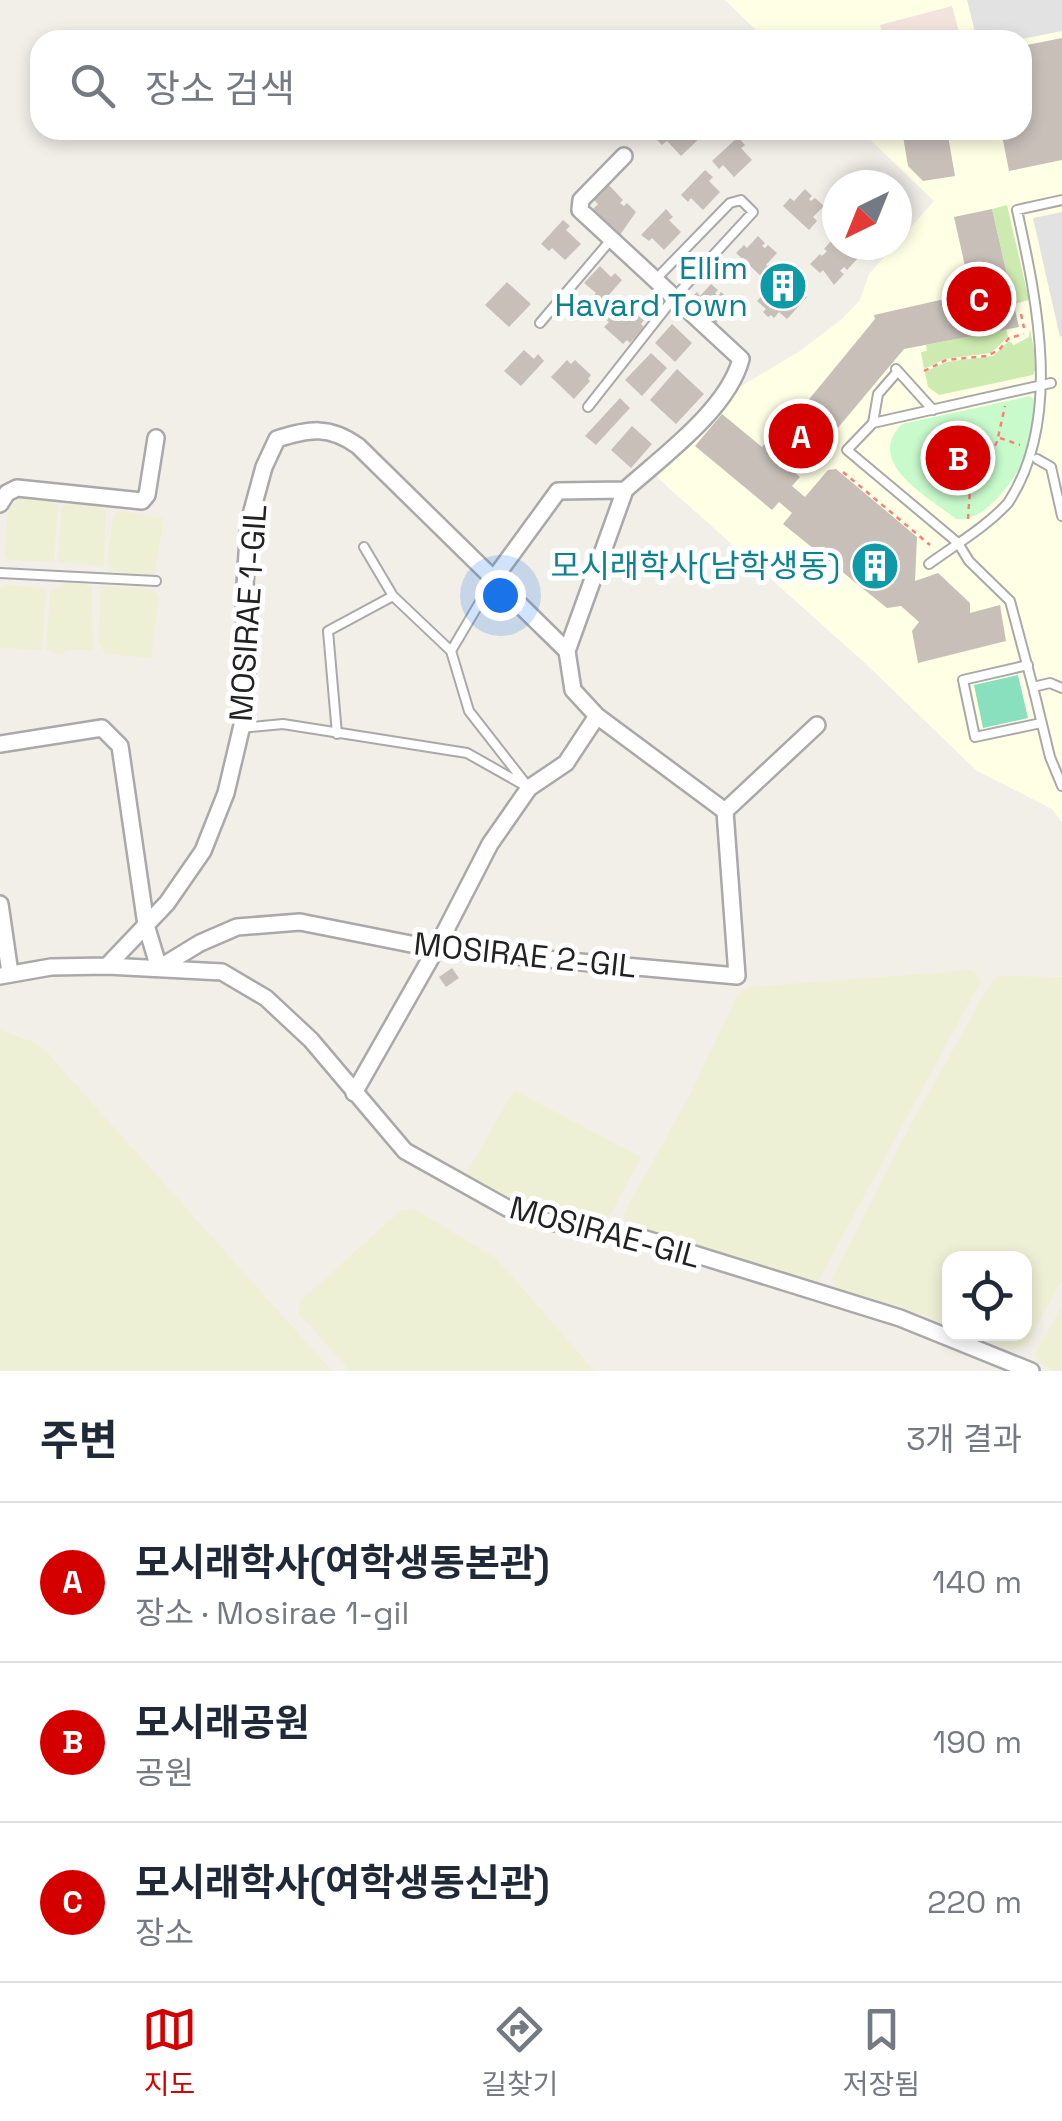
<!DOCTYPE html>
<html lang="ko">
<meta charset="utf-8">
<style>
:root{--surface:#fff;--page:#f6f6f7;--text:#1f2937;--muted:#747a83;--line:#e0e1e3;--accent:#d40000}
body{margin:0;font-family:"Space Grotesk","Noto Sans KR",sans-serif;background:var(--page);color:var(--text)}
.controls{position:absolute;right:30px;bottom:30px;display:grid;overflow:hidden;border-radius:20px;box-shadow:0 5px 15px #0003}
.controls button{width:90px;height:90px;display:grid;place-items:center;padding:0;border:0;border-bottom:2px solid var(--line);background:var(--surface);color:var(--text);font:50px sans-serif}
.compass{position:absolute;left:822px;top:170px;width:90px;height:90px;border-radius:50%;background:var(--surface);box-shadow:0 5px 15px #0003;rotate:223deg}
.you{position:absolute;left:500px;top:595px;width:35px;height:35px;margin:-25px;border:8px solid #fff;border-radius:50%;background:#1a73e8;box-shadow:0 0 0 15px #1a73e833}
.badge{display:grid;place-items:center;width:65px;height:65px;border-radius:50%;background:var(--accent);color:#fff;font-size:32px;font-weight:700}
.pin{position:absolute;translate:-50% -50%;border:5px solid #fff;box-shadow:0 2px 10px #0006}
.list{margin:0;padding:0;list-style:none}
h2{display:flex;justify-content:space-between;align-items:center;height:130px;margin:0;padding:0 40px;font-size:42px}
h2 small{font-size:32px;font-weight:400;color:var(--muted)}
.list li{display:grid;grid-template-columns:65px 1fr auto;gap:30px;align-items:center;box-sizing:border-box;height:160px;padding:0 40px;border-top:2px solid var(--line)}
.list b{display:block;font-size:38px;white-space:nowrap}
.list p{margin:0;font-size:32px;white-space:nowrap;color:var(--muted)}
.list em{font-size:32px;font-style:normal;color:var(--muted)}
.icon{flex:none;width:55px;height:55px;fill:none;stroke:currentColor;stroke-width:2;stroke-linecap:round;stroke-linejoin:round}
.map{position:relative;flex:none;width:1062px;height:1371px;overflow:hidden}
.search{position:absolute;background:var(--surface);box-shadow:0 5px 15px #0003;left:30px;right:30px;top:30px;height:110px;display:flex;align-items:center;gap:25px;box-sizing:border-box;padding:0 35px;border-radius:30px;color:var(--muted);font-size:38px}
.sheet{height:610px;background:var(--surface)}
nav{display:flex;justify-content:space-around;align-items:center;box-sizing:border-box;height:140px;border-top:2px solid var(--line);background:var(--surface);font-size:28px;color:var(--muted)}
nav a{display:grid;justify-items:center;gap:5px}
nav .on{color:var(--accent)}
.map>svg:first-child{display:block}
.education{fill:#ffffe5}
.military{fill:#f3e3dd}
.farmland{fill:#eef0d5}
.grass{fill:#cdebb0}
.park{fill:#c8facc}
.pitch{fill:#88e0be}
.parking{fill:#e2e2e2}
.building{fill:#c7bfb8}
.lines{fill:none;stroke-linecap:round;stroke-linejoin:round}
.lane-casing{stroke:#a9a9a9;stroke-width:12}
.street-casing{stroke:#a9a9a9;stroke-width:20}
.path{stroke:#fa8072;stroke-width:2.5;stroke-dasharray:5 5;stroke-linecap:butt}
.lane{stroke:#fff;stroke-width:8}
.street{stroke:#fff;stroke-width:15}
.labels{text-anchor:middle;stroke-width:10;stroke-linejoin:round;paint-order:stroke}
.culture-label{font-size:32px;fill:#0d838f;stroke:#fff;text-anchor:end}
.street-label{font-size:32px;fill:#222;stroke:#fff}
</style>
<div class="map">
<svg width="1062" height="1371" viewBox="0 0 1062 1371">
<rect width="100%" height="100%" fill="#f2efe9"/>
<path class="education" d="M 725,0 L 1062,0 L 1062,822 L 1052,809 L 977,771 L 866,664 L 660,480 L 654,471 L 726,395 L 800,351 L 842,319 L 860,300 L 869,274 L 934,201 L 860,130 L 1022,130 L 1022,40 L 766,40 Z"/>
<path class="military" d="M 952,6 L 961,40 L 884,40 L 880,25 Z"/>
<path class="farmland" d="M 22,497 L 54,501 L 58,507 L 54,562 L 8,560 L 4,555 L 8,509 Z
M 84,503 L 106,509 L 104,566 L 58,562 L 61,509 L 64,505 Z
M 119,510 L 164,519 L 154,575 L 112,571 L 107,564 L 113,517 Z
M 68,580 L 92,586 L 93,650 L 72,650 L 59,654 L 46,649 L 50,592 Z
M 6,584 L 46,589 L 42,650 L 0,648 L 0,589 Z
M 100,586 L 152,589 L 159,596 L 151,658 L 105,654 L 99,643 Z
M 973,970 L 981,981 L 816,1285 L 627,1225 L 623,1215 L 689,1096 L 738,994 L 749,987 Z
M 998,976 L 1062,977 L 1062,1280 L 1026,1346 L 1009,1349 L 970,1334 L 1024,1334 L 1024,1258 L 950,1258 L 949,1325 L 902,1307 L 837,1290 L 832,1279 L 912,1122 L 990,984 Z
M 0,1030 L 31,1041 L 45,1050 L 332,1371 L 0,1371 Z
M 514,1090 L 641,1157 L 611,1214 L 601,1217 L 538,1207 L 513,1199 L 465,1175 Z
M 413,1208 L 496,1258 L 595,1371 L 350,1371 L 298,1313 L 300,1301 L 401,1210 Z
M 1062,1306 L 1062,1371 L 1056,1371 L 1039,1363 L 1035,1353 Z"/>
<path class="grass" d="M 1007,205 L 1029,300 L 1014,304 L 992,209 Z
M 1006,329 L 1008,337 L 991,353 L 945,359 L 924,369 L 921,352 L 927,351 L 926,345 Z
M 1030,329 L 1037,366 L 1033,375 L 939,395 L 928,387 L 925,372 L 946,362 L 993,356 L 1009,341 L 1014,345 L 1029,337 Z"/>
<path class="park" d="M 1030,396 C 1060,418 996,527 956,519 C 929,497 863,463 902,424 Z"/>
<path class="pitch" d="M 1018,675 L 1028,718 L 983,728 L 974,685 Z"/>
<path class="parking" d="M 967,0 L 1062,0 L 1062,31 L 1017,40 L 977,40 Z
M 1062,212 L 1062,336 L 1060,337 L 1033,218 Z"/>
<path class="building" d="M 1062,38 L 1062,160 L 1009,171 L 1001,130 L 1022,130 L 1022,46 Z
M 663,130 L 701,130 L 704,134 L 681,156 L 667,141 L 662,145 L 655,138 Z
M 902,130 L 947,130 L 955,176 L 923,181 L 908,166 Z
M 738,137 L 745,145 L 741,148 L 752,160 L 734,177 L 723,165 L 719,169 L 712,161 Z
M 705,170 L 713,177 L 709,181 L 720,192 L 703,210 L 691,198 L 688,202 L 681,195 Z
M 608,184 L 623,200 L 620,203 L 624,206 L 627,203 L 636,212 L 620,235 L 593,209 L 598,204 L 593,199 Z
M 805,189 L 812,196 L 809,199 L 811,201 L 815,198 L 824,206 L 813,217 L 817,221 L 809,230 L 783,206 L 790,198 L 794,201 Z
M 666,209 L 673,217 L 669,220 L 681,232 L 664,250 L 652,238 L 649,241 L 641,235 Z
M 992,209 L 1019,327 L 904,349 L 821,448 L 813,441 L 804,451 L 800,447 L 797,451 L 794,448 L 779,453 L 774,448 L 771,452 L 800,477 L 792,486 L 805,497 L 828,470 L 836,469 L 917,537 L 915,581 L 938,573 L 970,603 L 970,613 L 1000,605 L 1006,641 L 918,663 L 912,631 L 919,622 L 901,606 L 887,608 L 783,524 L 792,513 L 779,502 L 772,510 L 695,446 L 722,414 L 762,447 L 775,431 L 772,418 L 797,414 L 875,319 L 874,315 L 971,293 L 954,217 Z
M 563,220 L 570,226 L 566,230 L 581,244 L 565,260 L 552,248 L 549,251 L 541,244 Z
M 837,234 L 837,245 L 845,245 L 859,257 L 847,270 L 844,267 L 840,271 L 844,274 L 834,285 L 823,270 L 820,273 L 810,264 L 820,254 L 822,256 L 827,251 L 824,249 Z
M 758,236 L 765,243 L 762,246 L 765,248 L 768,245 L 777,253 L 766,265 L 770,268 L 762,277 L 736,253 L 744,245 L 747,248 Z
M 600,266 L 611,277 L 615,273 L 622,280 L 601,304 L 593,297 L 596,293 L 584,283 Z
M 782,274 L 807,297 L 787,319 L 779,312 L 774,318 L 771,315 L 768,317 L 763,312 L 766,309 L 757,301 Z
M 507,282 L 531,304 L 509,327 L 485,305 Z
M 711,284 L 718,290 L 715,293 L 718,296 L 721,292 L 730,300 L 720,312 L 724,316 L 715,324 L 689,300 L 697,292 L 700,296 Z
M 618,303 L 622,306 L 625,303 L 644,320 L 641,324 L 644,327 L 630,343 L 627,340 L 623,344 L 604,327 L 609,322 L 604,318 Z
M 672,324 L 692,343 L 675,362 L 655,343 Z
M 524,350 L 534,359 L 538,354 L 544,361 L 521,386 L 504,371 Z
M 651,353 L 667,368 L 642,396 L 625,380 Z
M 567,360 L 571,364 L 575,360 L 591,375 L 588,379 L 590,381 L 574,399 L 551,377 Z
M 677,369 L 704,394 L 676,424 L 650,400 Z
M 620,398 L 630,408 L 596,445 L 585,436 Z
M 632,426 L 652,444 L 631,468 L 611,450 Z
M 452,968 L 459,978 L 446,987 L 439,977 Z"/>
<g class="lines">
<g class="lane-casing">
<path id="lane" d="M 540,323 L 610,241
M 896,369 L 933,410
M 1051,383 L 873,423 L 847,450 L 958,543 L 969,561 L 1010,601 L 1033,687 L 1050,683 L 1062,688
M 588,407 L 673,299 L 753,212 L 741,200 L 730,203 L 656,279
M 873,423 L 878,394 L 898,371
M 1037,459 L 1051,467 L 1062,516
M 929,564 C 955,545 986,527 1008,503 C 1062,421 1038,305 1017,210 L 1062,200
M 0,573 L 156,581
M 393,596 L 451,651 L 469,711 L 526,784
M 451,651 L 493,580
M 1028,665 L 963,680 L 975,737 L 1041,723
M 1033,687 L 1050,757 L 1062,786
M 241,728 L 283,724 L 467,753 L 529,788
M 337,734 L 328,631 L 393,596 L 364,547"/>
</g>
<g class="street-casing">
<path id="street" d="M 0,504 L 7,493 L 17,488 L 142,501 L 147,495 L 156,438
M 493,580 L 558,491 L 625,490 C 663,456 728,409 741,359 L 580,210 L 581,200 L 624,156
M 567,651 L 625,490
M 0,744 L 102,728 L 120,746 L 146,925 L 159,968 L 200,943 L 237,927 L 300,922 L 436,949 L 737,976 L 725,811 L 597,716
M 725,811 L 817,725
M 0,904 L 10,973
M 107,966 L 167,903 L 203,851 L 226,793 L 243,721 L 247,673 L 244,601 L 249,522 L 264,467 L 277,439 C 309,429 329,425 358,446 L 567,651 L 573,690 L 597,716 L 566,763 L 529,788 L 490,844 L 436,949 L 354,1093
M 0,976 L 51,967 L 107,966 L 222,972 L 266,998 L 311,1040 L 405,1151 L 507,1208 L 549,1222 L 636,1236 L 900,1318 L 1031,1371"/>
</g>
<path class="path" d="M 1021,314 L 1024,328
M 924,371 L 946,360 L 987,356 L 999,350 L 1009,338 L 1024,334
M 1000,438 L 1020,445
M 843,472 L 930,545
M 968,519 L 970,489 L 997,442 L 1005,406"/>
<use href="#lane" class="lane"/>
<use href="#street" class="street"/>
</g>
<defs>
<g id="building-disc" transform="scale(2.5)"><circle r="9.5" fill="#0f9aa8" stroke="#fff"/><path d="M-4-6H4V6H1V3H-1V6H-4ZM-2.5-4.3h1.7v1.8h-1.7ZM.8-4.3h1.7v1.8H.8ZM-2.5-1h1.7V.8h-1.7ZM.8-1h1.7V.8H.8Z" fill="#fff"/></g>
</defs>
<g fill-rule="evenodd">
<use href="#building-disc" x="783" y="286"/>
<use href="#building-disc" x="875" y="566"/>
</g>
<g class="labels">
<g class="culture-label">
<text x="748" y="279">Ellim<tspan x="748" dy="37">Havard Town</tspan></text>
<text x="840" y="577">모시래학사(남학생동)</text>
</g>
<g class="street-label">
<text transform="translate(248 613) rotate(-86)" y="11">MOSIRAE 1-GIL</text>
<text transform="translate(525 955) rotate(6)" y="11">MOSIRAE 2-GIL</text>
<text transform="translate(605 1232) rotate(15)" y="11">MOSIRAE-GIL</text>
</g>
</g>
</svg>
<div class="controls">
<button><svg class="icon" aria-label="locate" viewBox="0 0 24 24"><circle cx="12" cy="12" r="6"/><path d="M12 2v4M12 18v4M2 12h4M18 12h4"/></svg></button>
</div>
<svg class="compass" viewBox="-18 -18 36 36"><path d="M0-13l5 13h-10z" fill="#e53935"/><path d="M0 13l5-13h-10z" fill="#747a83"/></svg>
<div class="you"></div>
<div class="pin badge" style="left:801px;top:436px">A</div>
<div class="pin badge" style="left:958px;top:458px">B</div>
<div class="pin badge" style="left:979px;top:299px">C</div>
<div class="search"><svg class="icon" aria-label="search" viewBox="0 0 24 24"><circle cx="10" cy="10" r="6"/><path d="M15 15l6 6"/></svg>장소 검색</div>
</div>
<section class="sheet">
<h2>주변<small>3개 결과</small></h2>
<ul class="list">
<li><span class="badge">A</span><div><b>모시래학사(여학생동본관)</b><p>장소 · Mosirae 1-gil</p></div><em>140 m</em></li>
<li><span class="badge">B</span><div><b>모시래공원</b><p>공원</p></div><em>190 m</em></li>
<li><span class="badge">C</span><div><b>모시래학사(여학생동신관)</b><p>장소</p></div><em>220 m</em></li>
</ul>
</section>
<nav>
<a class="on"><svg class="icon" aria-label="map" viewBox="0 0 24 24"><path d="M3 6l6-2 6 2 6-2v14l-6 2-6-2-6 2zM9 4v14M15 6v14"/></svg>지도</a>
<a><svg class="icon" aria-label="directions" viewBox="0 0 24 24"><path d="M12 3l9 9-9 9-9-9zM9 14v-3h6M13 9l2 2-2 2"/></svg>길찾기</a>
<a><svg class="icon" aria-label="saved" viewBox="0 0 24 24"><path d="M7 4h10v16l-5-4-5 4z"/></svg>저장됨</a>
</nav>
